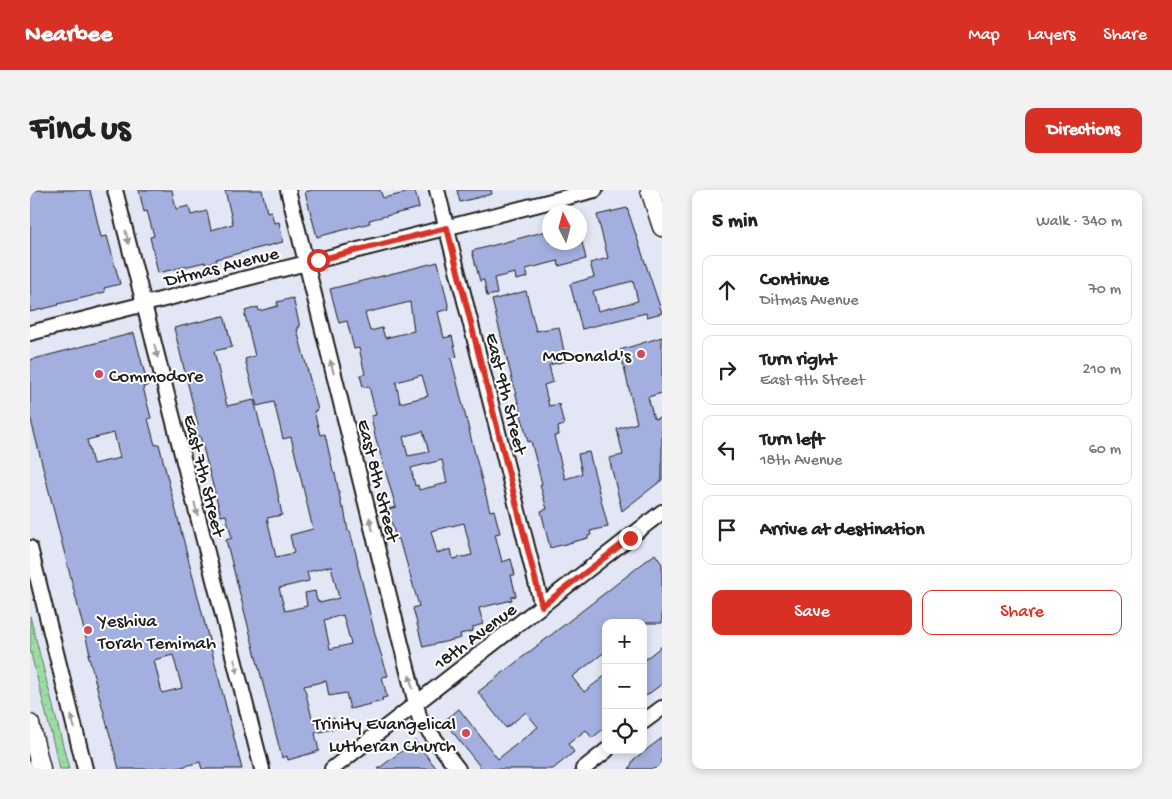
<!DOCTYPE html>
<meta charset="utf-8">
<style>
:root{--surface:#fff;--page:#f2f2f2;--text:#222;--muted:#767676;--line:#e0e0e0;--accent:#d93025}
body{margin:0;font-family:"Gochi Hand",sans-serif;background:var(--page);color:var(--text)}
.controls{position:absolute;right:15px;bottom:15px;display:grid;overflow:hidden;border-radius:10px;box-shadow:0 2px 8px #0003}
.controls button{width:45px;height:45px;display:grid;place-items:center;padding:0;border:0;border-bottom:1px solid var(--line);background:var(--surface);color:var(--text);font:25px sans-serif}
.compass{position:absolute;left:512px;top:15px;width:45px;height:45px;border-radius:50%;background:var(--surface);box-shadow:0 2px 8px #0003;rotate:354deg}
.stop{position:absolute;width:15px;height:15px;margin:-11px;border:4px solid #d93025;border-radius:50%;background:#fff}
.stop.end{background:#d93025;border-color:#fff;box-shadow:0 1px 5px #0008}
.list{margin:0;padding:0;list-style:none}
h2{display:flex;justify-content:space-between;align-items:center;height:65px;margin:0;padding:0 20px;font-size:21px}
h2 small{font-size:16px;font-weight:400;color:var(--muted)}
.list li{display:grid;grid-template-columns:32px 1fr auto;gap:15px;align-items:center;box-sizing:border-box;height:70px;margin:0 10px 10px;padding:0 10px;border:1px solid var(--line);border-radius:10px}
.list b{display:block;font-size:19px;white-space:nowrap}
.list p{margin:0;font-size:16px;white-space:nowrap;color:var(--muted)}
.list em{font-size:16px;font-style:normal;color:var(--muted)}
.actions{display:flex;gap:10px;padding:15px 20px}
.actions a{flex:1;padding:11px 0;border:1px solid var(--accent);border-radius:10px;text-align:center;font-size:18px;color:var(--accent)}
.actions .main{background:var(--accent);color:#fff}
.icon{flex:none;width:28px;height:28px;fill:none;stroke:currentColor;stroke-width:2;stroke-linecap:round;stroke-linejoin:round}
.map{position:relative;flex:none;width:632px;height:579px;overflow:hidden;border-radius:10px}
header{display:flex;align-items:center;gap:30px;box-sizing:border-box;height:70px;padding:0 25px;background:var(--accent);color:#fff}
header strong{font-size:24px}
nav{display:flex;gap:28px;margin-inline-start:auto;font-size:18px}
.intro{display:flex;align-items:center;justify-content:space-between;box-sizing:border-box;height:120px;padding:0 30px}
h1{margin:0;font-size:35px}
.button{padding:12px 22px;border-radius:10px;background:var(--accent);color:#fff;font-size:18px;font-weight:700}
main{display:flex;gap:30px;padding:0 30px}
aside{flex:1;background:var(--surface);border-radius:10px;box-shadow:0 2px 8px #0003}
.map>svg:first-child{display:block}
.grass{fill:url(#grass-dots);stroke:#5c7c60}
.building{fill:#a3afdf;stroke:#1c1c1c;fill-rule:evenodd}
.lines{fill:none;stroke-linecap:round;stroke-linejoin:round}
.minor-casing{stroke:#1c1c1c;stroke-width:18}
.major-casing{stroke:#1c1c1c;stroke-width:21}
.minor{stroke:#fff;stroke-width:14}
.major{stroke:#fff;stroke-width:18}
.oneway{fill:#999}
.route{stroke:#d93025;stroke-width:6}
.poi-dot{fill:#d1495b;stroke:#fff;stroke-width:2}
.labels{text-anchor:middle;stroke-width:4;stroke-linejoin:round;paint-order:stroke}
.street-label{font-size:19px;fill:#1c1c1c;stroke:#fff}
.poi-label{font-size:19px;fill:#1c1c1c;stroke:#fff;text-anchor:end}
</style>
<header>
<strong>Nearbee</strong>
<nav><a>Map</a><a>Layers</a><a>Share</a></nav>
</header>
<div class="intro"><h1>Find us</h1><a class="button">Directions</a></div>
<main>
<div class="map">
<svg width="632" height="579" viewBox="0 0 632 579">
<defs>
<pattern id="grass-dots" width="8" height="8" patternUnits="userSpaceOnUse" patternTransform="scale(1.25)"><rect width="8" height="8" fill="#9cdca5"/><path d="M2 2h.1M6 6h.1" fill="none" stroke="#86bc8d" stroke-width="1.8" stroke-linecap="round"/></pattern>
</defs>
<rect width="100%" height="100%" fill="#e3e7f5"/>
<filter id="ink" filterUnits="userSpaceOnUse"><feTurbulence type="fractalNoise" baseFrequency=".02" numOctaves="2"/><feDisplacementMap in="SourceGraphic" scale="10" xChannelSelector="R" yChannelSelector="G"/><feConvolveMatrix kernelMatrix="1 2 1 2 8 2 1 2 1" color-interpolation-filters="sRGB"/></filter>
<g filter="url(#ink)">
<path class="grass" d="M 0,426 L 39,579 L 30,579 L 0,460 Z"/>
<path class="building" d="M 0,0 L 60,0 L 71,47 L 77,46 L 90,94 L 74,98 L 75,102 L 61,106 L 28,114 L 29,115 L 0,122 Z
M 109,0 L 142,0 L 146,19 L 159,16 L 161,25 L 177,21 L 181,40 L 203,34 L 195,0 L 232,0 L 237,22 L 241,21 L 244,33 L 249,32 L 253,52 L 186,69 L 187,71 L 175,74 L 175,72 L 128,83 L 120,47 L 124,46 L 117,21 L 114,22 Z
M 282,0 L 350,0 L 353,8 L 385,1 L 389,18 L 339,30 L 340,33 L 287,47 L 275,2 Z
M 427,0 L 461,0 L 462,4 L 430,12 Z
M 597,18 L 632,123 L 617,127 L 616,123 L 552,139 L 540,94 L 564,87 L 560,73 L 578,68 L 567,25 ZM 603,91 L 608,111 L 568,121 L 563,101 Z
M 520,40 L 520,52 L 552,52 L 556,69 L 529,76 L 528,71 L 496,79 L 498,87 L 486,90 L 485,83 L 464,88 L 467,104 L 457,106 L 454,90 L 450,91 L 442,61 Z
M 408,72 L 419,119 L 408,122 L 414,148 L 422,146 L 427,167 L 421,168 L 445,264 L 460,321 L 464,320 L 470,343 L 465,344 L 472,372 L 481,369 L 485,385 L 481,385 L 486,406 L 481,407 L 482,410 L 449,418 L 453,434 L 443,437 L 443,441 L 430,444 L 431,448 L 393,457 L 383,418 L 389,416 L 373,360 L 372,360 L 369,349 L 366,349 L 358,319 L 366,317 L 345,246 L 341,226 L 346,225 L 339,196 L 333,197 L 330,185 L 335,184 L 329,158 L 324,159 L 317,131 L 309,133 L 300,99 ZM 380,112 L 384,141 L 355,148 L 352,138 L 340,141 L 335,123 ZM 392,185 L 398,206 L 370,213 L 366,192 ZM 393,241 L 399,262 L 378,266 L 373,247 ZM 412,270 L 417,293 L 389,300 L 388,295 L 385,296 L 381,278 ZM 434,333 L 442,365 L 423,369 L 421,359 L 407,363 L 401,341 Z
M 496,101 L 506,141 L 529,137 L 536,171 L 519,175 L 523,192 L 514,195 L 519,216 L 529,214 L 534,235 L 528,237 L 529,245 L 524,246 L 535,289 L 552,284 L 548,264 L 559,262 L 578,337 L 560,341 L 561,345 L 558,346 L 558,348 L 520,358 L 511,321 L 517,319 L 510,295 L 512,294 L 501,251 L 498,252 L 462,110 Z
M 263,108 L 270,137 L 268,137 L 268,140 L 267,140 L 288,220 L 284,221 L 290,245 L 295,244 L 303,281 L 305,283 L 312,318 L 314,318 L 318,341 L 320,341 L 328,372 L 327,372 L 346,448 L 358,486 L 352,487 L 357,507 L 352,508 L 353,511 L 320,519 L 316,503 L 299,506 L 296,491 L 274,496 L 283,532 L 304,528 L 307,538 L 285,543 L 289,561 L 258,570 L 257,566 L 252,568 L 196,350 L 202,348 L 196,325 L 191,326 L 170,246 L 167,247 L 164,236 L 168,235 L 144,138 L 193,126 L 195,129 L 202,157 L 184,161 L 197,216 L 224,210 L 235,254 L 243,277 L 252,325 L 237,328 L 246,367 L 264,363 L 260,345 L 283,339 L 261,247 L 253,249 L 244,212 L 227,216 L 215,169 L 225,166 L 215,125 L 216,124 L 215,121 L 228,117 L 229,121 L 248,116 L 247,112 ZM 301,376 L 309,408 L 290,413 L 289,411 L 287,411 L 285,401 L 275,403 L 277,416 L 255,421 L 249,398 L 279,391 L 277,382 ZM 313,425 L 321,454 L 300,459 L 294,430 Z
M 104,143 L 118,196 L 113,197 L 121,228 L 118,229 L 125,255 L 129,254 L 133,270 L 212,579 L 172,579 L 170,572 L 144,579 L 140,579 L 139,576 L 127,579 L 89,579 L 58,464 L 60,464 L 0,226 L 0,170 ZM 84,243 L 90,268 L 63,274 L 57,250 ZM 143,465 L 152,498 L 132,503 L 124,470 Z
M 632,147 L 632,203 L 618,207 L 624,229 L 632,227 L 632,290 L 592,321 L 579,268 L 593,265 L 587,239 L 607,233 L 590,160 Z
M 625,364 L 632,374 L 632,433 L 576,433 L 576,461 L 542,487 L 554,502 L 576,485 L 576,537 L 562,548 L 556,540 L 538,554 L 544,562 L 523,579 L 452,579 L 414,531 L 429,519 L 468,569 L 508,537 L 496,522 L 476,538 L 448,502 Z
M 632,456 L 632,494 L 613,508 L 613,471 Z
M 632,548 L 632,579 L 599,579 L 604,569 Z
M 385,551 L 407,579 L 348,579 Z"/>
<g class="lines">
<g class="minor-casing">
<path id="minor" d="M 85,0 L 232,579
M 258,0 L 390,530 L 428,579
M 407,0 L 512,416
M 0,143 L 565,0
M 0,358 L 55,579
M 613,532 L 632,518
M 302,579 L 632,322
M 553,579 L 577,560"/>
</g>
<g class="major-casing">
<path id="major" d="M 620,0 L 632,37
M 0,534 L 11,579"/>
</g>
<use href="#minor" class="minor"/>
<use href="#major" class="major"/>
</g>
<defs><path id="oneway-solid" d="M-6-.8H1V-3.2L6.5 0L1 3.2V.8H-6Z" transform="scale(1.25)"/></defs>
<g class="oneway">
<use href="#oneway-solid" transform="translate(97 47) rotate(76)"/>
<use href="#oneway-solid" transform="translate(126 161) rotate(76)"/>
<use href="#oneway-solid" transform="translate(302 177) rotate(-104)"/>
<use href="#oneway-solid" transform="translate(166 319) rotate(76)"/>
<use href="#oneway-solid" transform="translate(341 334) rotate(-104)"/>
<use href="#oneway-solid" transform="translate(206 476) rotate(76)"/>
<use href="#oneway-solid" transform="translate(381 492) rotate(-104)"/>
<use href="#oneway-solid" transform="translate(43 532) rotate(-104)"/>
</g>
</g>
<g class="lines" filter="url(#ink)">
<path class="route" d="M 288,70 L 417,38 L 512,416 L 600,348"/>
</g>
<g class="poi-dot">
<circle cx="611" cy="164" r="5"/>
<circle cx="69" cy="184" r="5"/>
<circle cx="58" cy="440" r="5"/>
<circle cx="436" cy="543" r="5"/>
</g>
<g class="labels">
<g class="street-label">
<text transform="translate(191 75) rotate(-14)" y="7">Ditmas Avenue</text>
<text transform="translate(478 203) rotate(76)" y="7">East 9th Street</text>
<text transform="translate(176 285) rotate(76)" y="7">East 7th Street</text>
<text transform="translate(350 290) rotate(76)" y="7">East 8th Street</text>
<text transform="translate(444 445) rotate(-37)" y="7">18th Avenue</text>
</g>
<g class="poi-label">
<text x="601" y="171">McDonald's</text>
<text x="79" y="191" text-anchor="start">Commodore</text>
<text x="68" y="436" text-anchor="start">Yeshiva<tspan x="68" dy="22">Torah Temimah</tspan></text>
<text x="426" y="539">Trinity Evangelical<tspan x="426" dy="22">Lutheran Church</tspan></text>
</g>
</g>
</svg>
<div class="controls">
<button>+</button>
<button>−</button>
<button><svg class="icon" aria-label="locate" viewBox="0 0 24 24"><circle cx="12" cy="12" r="6"/><path d="M12 2v4M12 18v4M2 12h4M18 12h4"/></svg></button>
</div>
<svg class="compass" viewBox="-18 -18 36 36"><path d="M0-13l5 13h-10z" fill="#e53935"/><path d="M0 13l5-13h-10z" fill="#767676"/></svg>
<div class="stop" style="left:288px;top:70px"></div>
<div class="stop end" style="left:600px;top:348px"></div>
</div>
<aside>
<h2>5 min<small>Walk · 340 m</small></h2>
<ul class="list">
<li><svg class="icon" aria-label="ahead" viewBox="0 0 24 24"><path d="M12 20V5M6 11l6-6 6 6"/></svg><div><b>Continue</b><p>Ditmas Avenue</p></div><em>70 m</em></li>
<li><svg class="icon" aria-label="right" viewBox="0 0 24 24"><path d="M7 20v-9h11M14 6l5 5-5 5"/></svg><div><b>Turn right</b><p>East 9th Street</p></div><em>210 m</em></li>
<li><svg class="icon" aria-label="left" viewBox="0 0 24 24"><path d="M17 20v-9H6M10 6l-5 5 5 5"/></svg><div><b>Turn left</b><p>18th Avenue</p></div><em>60 m</em></li>
<li><svg class="icon" aria-label="arrive" viewBox="0 0 24 24"><path d="M6 21V4h12l-3 4 3 4H6"/></svg><div><b>Arrive at destination</b></div></li>
</ul>
<div class="actions"><a class="main">Save</a><a>Share</a></div>
</aside>
</main>
